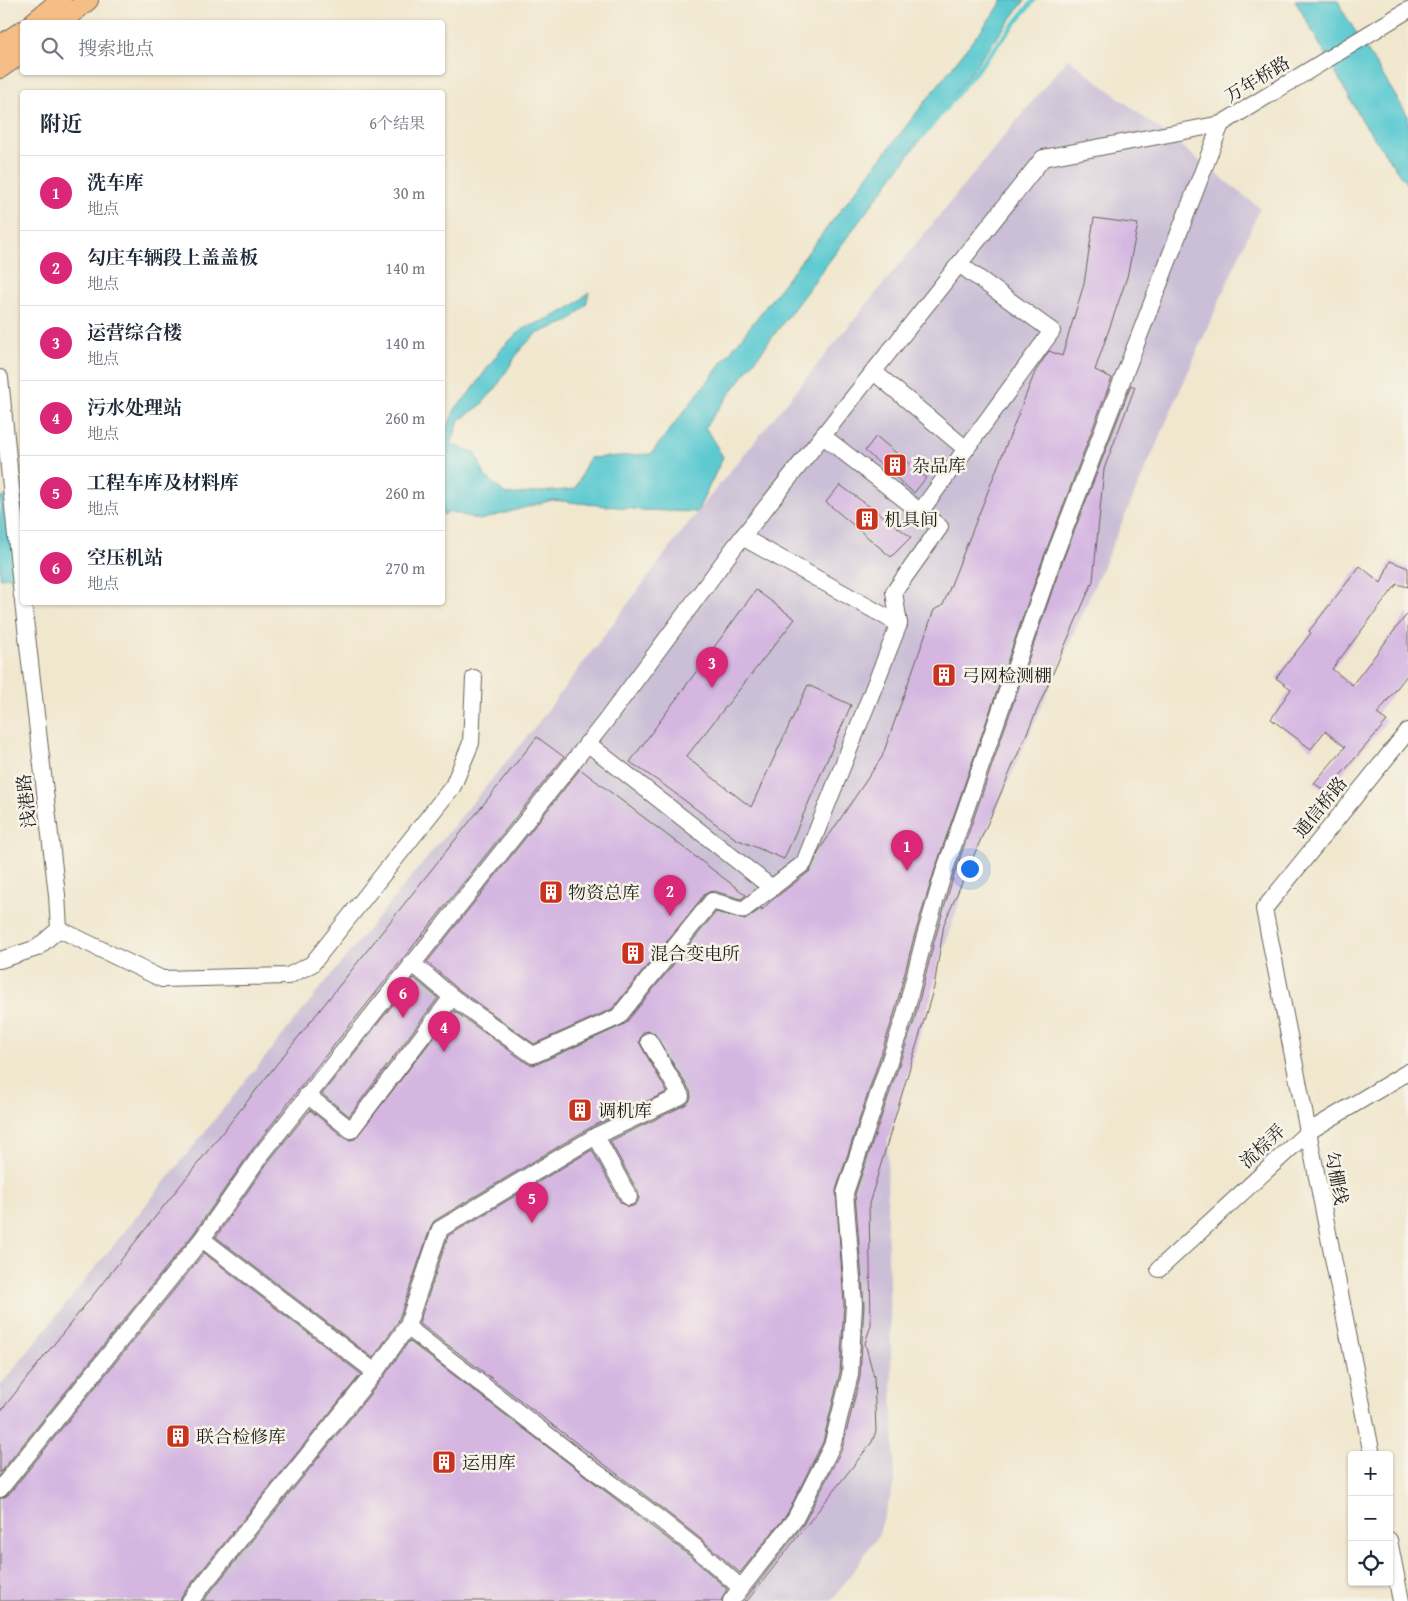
<!DOCTYPE html>
<html lang="zh">
<head>
<meta charset="utf-8">
<style>
  :root { --surface:#fff; --page:#f6f6f7; --text:#1f2937; --muted:#747a83; --line:#e0e1e3; --accent:#db2777 }
  body { margin:0; font-family:"Gentium Book Plus","Noto Serif SC",serif; background:var(--page); color:var(--text) }
  .controls { position:absolute; right:15px; bottom:15px; display:grid; overflow:hidden; border-radius:5px; box-shadow:0 1px 4px #0004 }
  .controls button { width:45px; height:45px; display:grid; place-items:center; padding:0; border:0; border-bottom:1px solid var(--line); background:var(--surface); color:var(--text); font:25px sans-serif }
  .you { position:absolute; left:969px; top:868px; width:18px; height:18px; margin:-12px; border:4px solid #fff; border-radius:50%; background:#1a73e8; box-shadow:0 0 0 8px #1a73e833 }
  .badge { display:grid; place-items:center; width:32px; height:32px; border-radius:50%; background:var(--accent); color:#fff; font-size:16px; font-weight:700 }
  .pin { position:absolute; translate:-50% -41px; filter:drop-shadow(0 1px 2px #0008) }
  .pin::after { content:''; position:absolute; top:26px; width:18px; height:15px; background:inherit; clip-path:polygon(0 0,100% 0,50% 100%) }
  .list { margin:0; padding:0; list-style:none }
  h2 { display:flex; justify-content:space-between; align-items:center; height:65px; margin:0; padding:0 20px; font-size:21px }
  h2 small { font-size:16px; font-weight:400; color:var(--muted) }
  .list li { display:grid; grid-template-columns:32px 1fr auto; gap:15px; align-items:center; box-sizing:border-box; height:75px; padding:0 20px; border-top:1px solid var(--line) }
  .list b { display:block; font-size:19px; white-space:nowrap }
  .list p { margin:0; font-size:16px; white-space:nowrap; color:var(--muted) }
  .list em { font-size:16px; font-style:normal; color:var(--muted) }
  .icon { flex:none; width:28px; height:28px; fill:none; stroke:currentColor; stroke-width:2; stroke-linecap:round; stroke-linejoin:round }
  .map { position:relative; flex:none; width:1408px; height:1601px; overflow:hidden }
  .search { position:absolute; background:var(--surface); box-shadow:0 1px 4px #0004; left:20px; top:20px; width:425px; height:55px; display:flex; align-items:center; gap:12px; box-sizing:border-box; padding:0 18px; border-radius:5px; color:var(--muted); font-size:19px }
  .panel { position:absolute; background:var(--surface); box-shadow:0 1px 4px #0004; left:20px; top:90px; width:425px; height:515px; border-radius:5px }
  .map>svg:first-child { display:block }
</style>
</head>
<body>
<div class="map">
<svg width="1408" height="1601" viewBox="0 0 1408 1601">
  <rect width="100%" height="100%" fill="#f7f3e8"/>
  <filter id="ink" filterUnits="userSpaceOnUse"><feTurbulence type="fractalNoise" baseFrequency=".02" numOctaves="2"/><feDisplacementMap in="SourceGraphic" scale="10" xChannelSelector="R" yChannelSelector="G"/><feConvolveMatrix kernelMatrix="1 2 1 2 8 2 1 2 1" color-interpolation-filters="sRGB"/></filter>
  <filter id="wash" filterUnits="userSpaceOnUse"><feTurbulence type="fractalNoise" baseFrequency=".0096" numOctaves="4" result="noise"/><feDisplacementMap in="SourceGraphic" scale="20" xChannelSelector="R" yChannelSelector="G"/><feGaussianBlur stdDeviation="1.12" result="paint"/><feColorMatrix in="noise" values="0 0 0 0 0 0 0 0 0 0 0 0 0 0 0 0 0 1.4 0 .05"/><feComposite in="paint" operator="in"/></filter>
  <g filter="url(#wash)">
    <rect width="100%" height="100%" fill="#f0e7ce"/>
    <polygon fill="#cabfd6" points="1068,58 1260,208 969,872 888,1117 887,1220 895,1482 878,1536 832,1601 0,1601 0,1386 361,938 535,727 697,512"/>
    <g fill="#5dcad1" stroke="#3c7376">
      <polygon points="1002,0 1025,0 705,427 723,457 697,512 643,510 552,500 480,520 452,512 443,515 443,439 455,409 472,390 501,349 521,330 559,314 574,305 589,292 586,305 570,321 536,334 519,351 496,388 480,406 459,420 451,445 475,452 485,476 507,495 575,489 589,458 651,454 998,8"/>
      <polygon points="1295,0 1338,0 1342,10 1408,116 1408,186 1363,122"/>
      <polygon points="0,497 22,499 22,576 0,578"/>
    </g>
    <g fill="none" stroke-linecap="round" stroke-linejoin="round">
      <polyline stroke="#5dcad1" stroke-width="4.5" points="922,137 1034,0"/>
    </g>
    <g id="blocks">
      <g fill="#d4b6e1">
        <polygon points="1094,218 1138,224 1127,277 1095,370 1112,378 1043,559 934,872 914,937 894,1015 836,1190 844,1304 840,1373 823,1442 787,1514 740,1573 701,1539 659,1506 419,1323 448,1236 592,1150 620,1202 628,1207 633,1206 637,1203 639,1198 638,1192 610,1141 685,1105 689,1102 691,1097 690,1091 654,1033 649,1031 644,1032 641,1036 639,1042 667,1092 591,1127 434,1221 431,1226 398,1322 373,1358 216,1237 268,1162 310,1110 345,1138 350,1140 355,1139 454,1011 527,1063 532,1065 537,1064 625,1024 716,912 745,920 762,908 761,911 771,901 810,871 820,849 882,757 934,610 943,605 1035,372 1049,351 1062,356 1084,284"/>
        <polygon points="1131,385 1135,387 1104,469 1093,581 944,924 934,987 869,1204 871,1325 865,1343 874,1377 876,1431 872,1442 747,1601 744,1601 803,1525 842,1449 860,1377 864,1305 855,1194 914,1021 934,942 953,878 1061,565"/>
        <polygon points="876,436 926,478 914,493 865,451"/>
        <polygon points="840,485 911,537 891,557 826,502"/>
        <polygon points="1390,561 1408,568 1408,587 1397,584 1332,669 1352,685 1408,613 1408,674 1377,714 1387,721 1326,792 1314,783 1345,747 1325,731 1311,749 1271,719 1291,689 1276,678 1311,633 1309,631 1360,566 1381,583"/>
        <polygon points="756,590 795,619 686,757 751,807 808,685 851,705 784,859 736,839 664,785 630,762"/>
        <polygon points="537,737 564,757 299,1089 252,1150 194,1233 0,1473 0,1412"/>
        <polygon points="580,769 746,895 741,899 714,891 709,892 705,894 612,1009 534,1044 458,989 427,962"/>
        <polygon points="414,978 438,998 349,1116 322,1094"/>
        <polygon points="204,1253 361,1374 182,1595 180,1601 0,1601 0,1499 8,1495"/>
        <polygon points="409,1341 689,1555 727,1589 721,1601 203,1601 383,1378"/>
      </g>
    </g>
  </g>
  <g filter="url(#ink)">
    <use href="#blocks" fill-opacity="0" stroke="#66635a" stroke-width="1"/>
    <g fill="none" stroke-linecap="round" stroke-linejoin="round">
      <g stroke="#66635a" stroke-width="18">
        <g id="minor">
          <polyline points="874,372 966,449"/>
          <polyline points="0,378 22,596"/>
          <polyline points="823,436 940,527 894,592 899,624"/>
          <polyline points="920,512 1052,331 959,264"/>
          <polyline points="587,743 772,888"/>
          <polyline points="59,929 162,979 288,976 312,964 453,786 471,743 474,678"/>
          <polyline points="0,960 37,948 59,929 57,895 23,602"/>
          <polyline points="412,963 452,997 533,1055 618,1017 712,901 743,910 804,863 899,624 742,537"/>
          <polyline points="307,1095 351,1130 452,997"/>
          <polyline points="629,1197 596,1136 681,1096 649,1041"/>
          <polyline points="202,1239 260,1156 604,723 736,545 1043,158 1221,124 1408,10"/>
          <polyline points="1159,1269 1308,1132 1408,1072"/>
          <polyline points="407,1327 588,1466 653,1514 695,1547 741,1588 731,1601"/>
          <polyline points="1372,1455 1264,909 1408,731"/>
          <polyline points="0,1489 202,1239 375,1372"/>
          <polyline points="1389,1540 1401,1601"/>
          <polyline points="741,1588 795,1519 832,1446 850,1375 854,1304 845,1193 904,1018 924,939 943,875 1052,562 1221,124"/>
          <polyline points="190,1601 375,1372 407,1327 440,1229 596,1136"/>
        </g>
      </g>
      <g stroke="#66635a" stroke-width="22">
        <g id="major">
          <polyline points="34,22 61,0"/>
          <polyline points="61,22 88,0"/>
          <polyline points="0,46 22,31"/>
          <polyline points="0,68 22,53"/>
        </g>
      </g>
      <use href="#minor" stroke="#fff" stroke-width="16"/>
      <use href="#major" stroke="#f5be86" stroke-width="20"/>
    </g>
  </g>
  <defs>
    <g id="building-square" transform="scale(1.25)"><rect x="-9" y="-9" width="18" height="18" rx="4" fill="#c8321e" stroke="#f7f3e8"/><path d="M-4-6H4V6H1V3H-1V6H-4ZM-2.5-4.3h1.7v1.8h-1.7ZM.8-4.3h1.7v1.8H.8ZM-2.5-1h1.7V.8h-1.7ZM.8-1h1.7V.8H.8Z" fill="#fff"/></g>
  </defs>
  <g fill-rule="evenodd">
    <use href="#building-square" x="895" y="465"/>
    <use href="#building-square" x="867" y="519"/>
    <use href="#building-square" x="944" y="675"/>
    <use href="#building-square" x="551" y="892"/>
    <use href="#building-square" x="633" y="953"/>
    <use href="#building-square" x="580" y="1110"/>
    <use href="#building-square" x="178" y="1436"/>
    <use href="#building-square" x="444" y="1462"/>
  </g>
  <g text-anchor="middle" dominant-baseline="central" stroke-width="5" stroke-linejoin="round" paint-order="stroke">
    <g font-size="18" fill="#1c1c1c" stroke="#f7f3e8">
      <text transform="translate(1257 79) rotate(-31)">万年桥路</text>
      <text transform="translate(26 801) rotate(-96)">浅港路</text>
      <text transform="translate(1320 807) rotate(-51)">通信桥路</text>
      <text transform="translate(1262 1146) rotate(-43)">流棕弄</text>
      <text transform="translate(1337 1178) rotate(79)">勾栅线</text>
    </g>
    <g font-size="18" fill="#1c1c1c" stroke="#f7f3e8" text-anchor="start">
      <text x="912" y="465">杂品库</text>
      <text x="884" y="519">机具间</text>
      <text x="962" y="675">弓网检测棚</text>
      <text x="568" y="892">物资总库</text>
      <text x="650" y="953">混合变电所</text>
      <text x="598" y="1110">调机库</text>
      <text x="196" y="1436">联合检修库</text>
      <text x="462" y="1462">运用库</text>
    </g>
  </g>
</svg>
<div class="controls">
<button>+</button>
<button>−</button>
<button><svg class="icon" aria-label="locate" viewBox="0 0 24 24"><circle cx="12" cy="12" r="6"/><path d="M12 2v4M12 18v4M2 12h4M18 12h4"/></svg></button>
</div>
<div class="you"></div>
<div class="pin badge" style="left:907px;top:871px">1</div>
<div class="pin badge" style="left:670px;top:916px">2</div>
<div class="pin badge" style="left:712px;top:688px">3</div>
<div class="pin badge" style="left:444px;top:1052px">4</div>
<div class="pin badge" style="left:532px;top:1223px">5</div>
<div class="pin badge" style="left:403px;top:1018px">6</div>
<div class="search"><svg class="icon" aria-label="search" viewBox="0 0 24 24"><circle cx="10" cy="10" r="6"/><path d="M15 15l6 6"/></svg>搜索地点</div>
<section class="panel">
<h2>附近<small>6个结果</small></h2>
<ul class="list">
<li><span class="badge">1</span><div><b>洗车库</b><p>地点</p></div><em>30 m</em></li>
<li><span class="badge">2</span><div><b>勾庄车辆段上盖盖板</b><p>地点</p></div><em>140 m</em></li>
<li><span class="badge">3</span><div><b>运营综合楼</b><p>地点</p></div><em>140 m</em></li>
<li><span class="badge">4</span><div><b>污水处理站</b><p>地点</p></div><em>260 m</em></li>
<li><span class="badge">5</span><div><b>工程车库及材料库</b><p>地点</p></div><em>260 m</em></li>
<li><span class="badge">6</span><div><b>空压机站</b><p>地点</p></div><em>270 m</em></li>
</ul>
</section>
</div>
</body>
</html>
